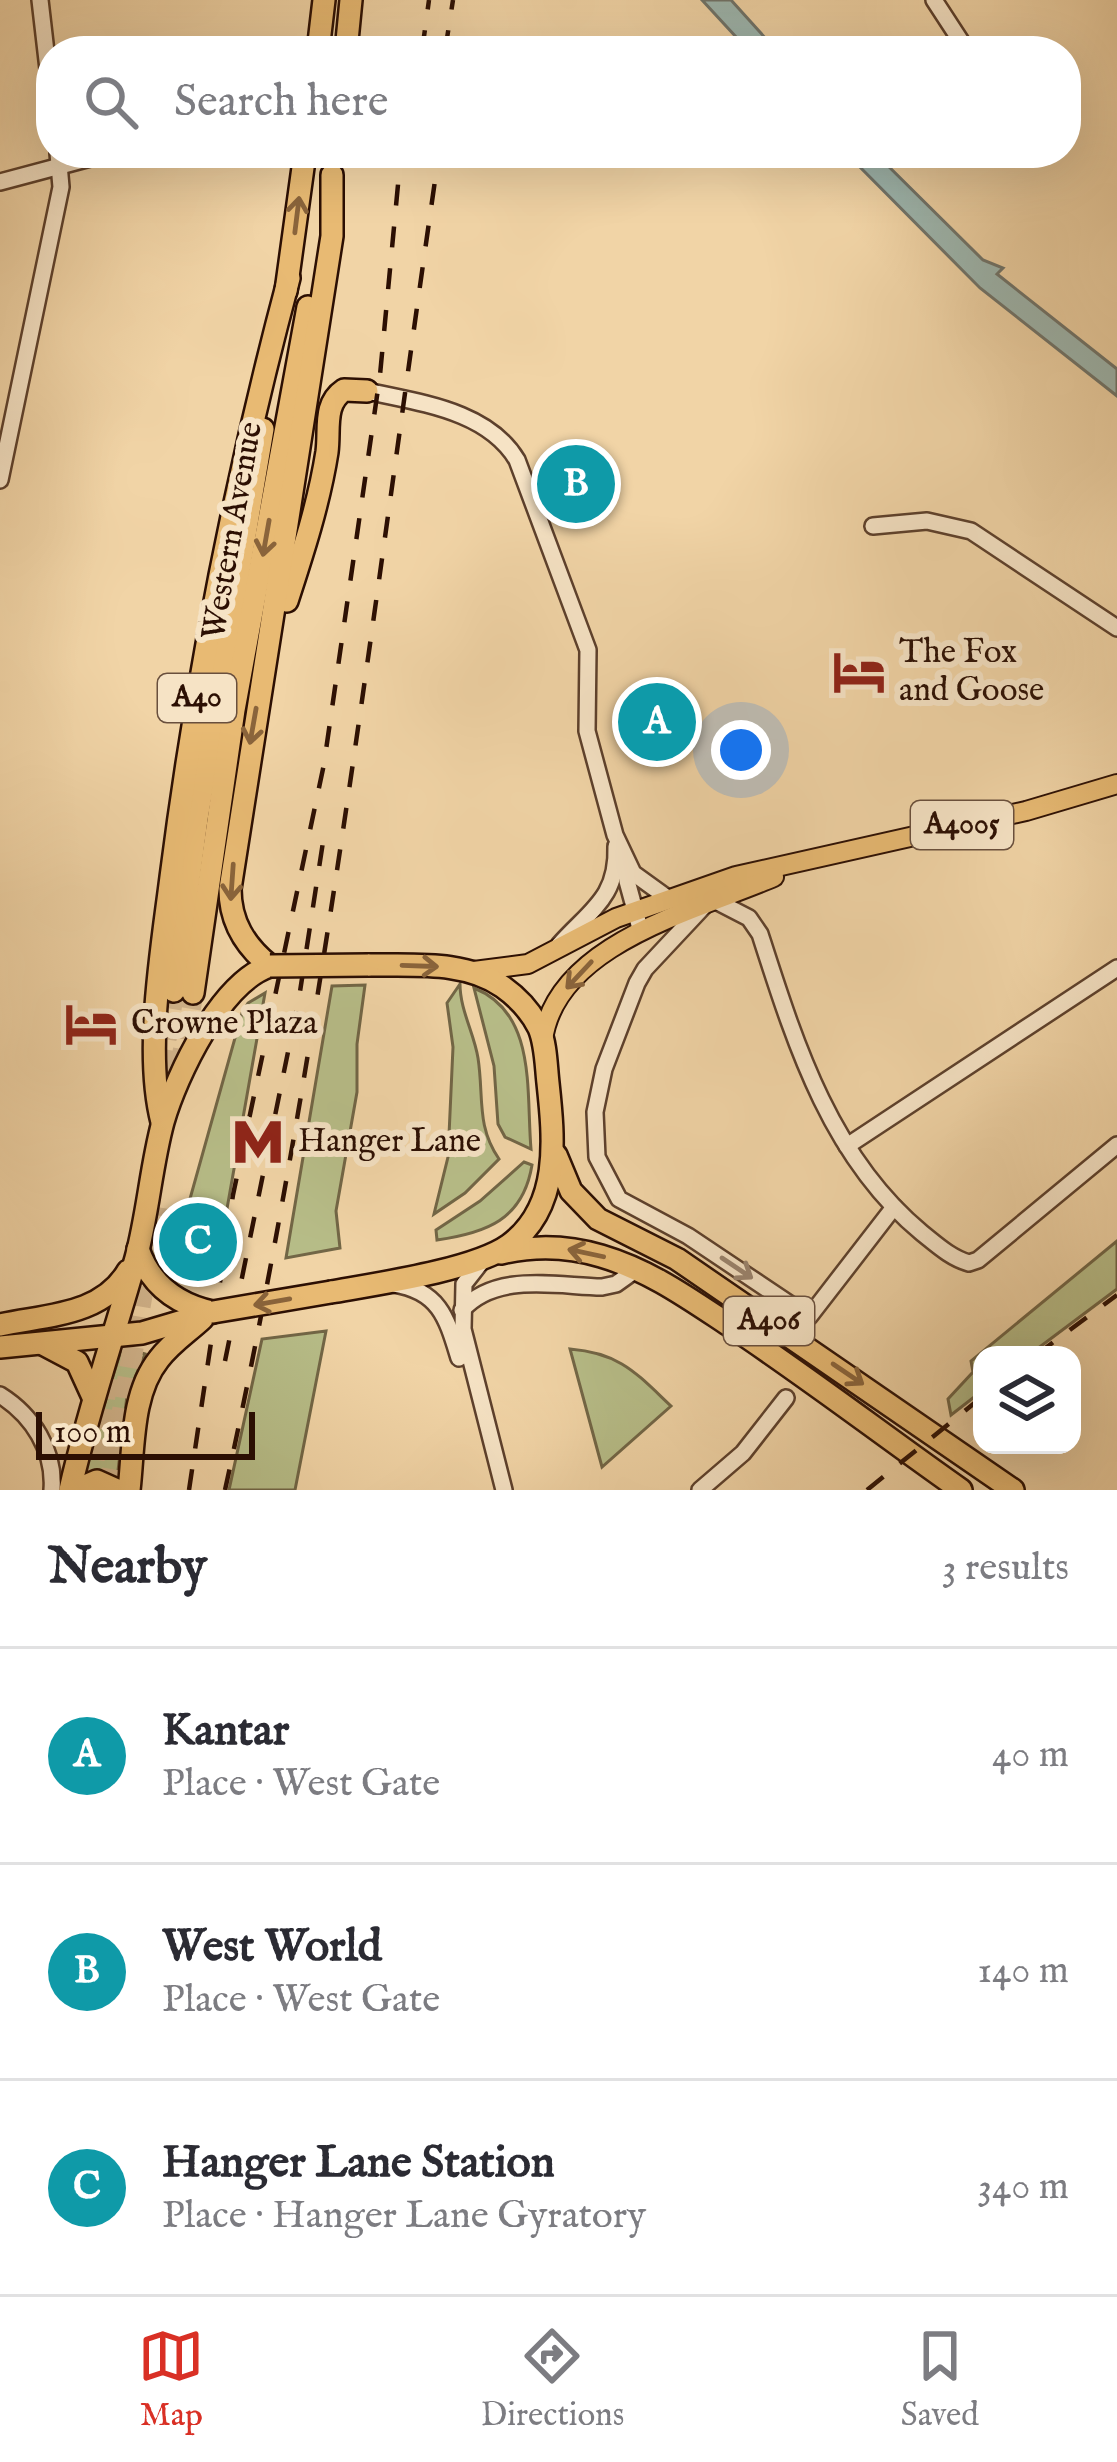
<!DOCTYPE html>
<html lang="en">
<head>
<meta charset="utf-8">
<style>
  :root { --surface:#fff; --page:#f2f2f3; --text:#2b2b33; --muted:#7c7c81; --line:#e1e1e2; --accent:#d93025 }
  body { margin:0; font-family:"IM FELL English",serif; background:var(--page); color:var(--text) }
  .controls { position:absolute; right:36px; bottom:36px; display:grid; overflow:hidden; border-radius:24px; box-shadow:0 12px 48px #0002 }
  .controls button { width:108px; height:108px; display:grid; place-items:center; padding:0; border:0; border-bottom:3px solid var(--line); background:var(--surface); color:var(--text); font:60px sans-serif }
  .scale { position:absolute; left:36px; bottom:30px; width:219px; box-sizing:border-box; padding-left:12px; border:6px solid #2c0f03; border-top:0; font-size:33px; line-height:42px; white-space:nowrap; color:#2c0f03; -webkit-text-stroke:9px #f6e3c5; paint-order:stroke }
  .you { position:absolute; left:741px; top:750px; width:42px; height:42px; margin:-30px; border:9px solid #fff; border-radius:50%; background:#1a73e8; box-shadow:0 0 0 18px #1a73e833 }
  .badge { display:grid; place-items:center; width:78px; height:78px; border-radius:50%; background:var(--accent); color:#fff; font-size:39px; font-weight:700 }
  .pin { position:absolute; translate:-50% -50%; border:6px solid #fff; box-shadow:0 3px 12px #0006 }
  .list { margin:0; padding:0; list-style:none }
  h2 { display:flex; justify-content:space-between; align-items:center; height:156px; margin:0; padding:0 48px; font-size:51px }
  h2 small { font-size:39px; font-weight:400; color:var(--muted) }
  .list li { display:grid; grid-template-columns:78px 1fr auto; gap:36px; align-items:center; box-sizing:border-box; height:216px; padding:0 48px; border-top:3px solid var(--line) }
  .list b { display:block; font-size:45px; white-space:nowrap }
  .list p { margin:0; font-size:39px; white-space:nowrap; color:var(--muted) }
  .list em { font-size:39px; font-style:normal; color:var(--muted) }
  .icon { flex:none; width:66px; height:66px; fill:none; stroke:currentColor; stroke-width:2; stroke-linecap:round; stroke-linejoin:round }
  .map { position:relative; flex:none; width:1117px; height:1490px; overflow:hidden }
  .search { position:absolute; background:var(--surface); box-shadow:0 12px 48px #0002; left:36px; right:36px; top:36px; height:132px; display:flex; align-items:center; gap:30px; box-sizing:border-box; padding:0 42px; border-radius:48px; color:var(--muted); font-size:45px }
  .sheet { height:804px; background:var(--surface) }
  nav { display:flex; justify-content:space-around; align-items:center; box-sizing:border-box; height:168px; border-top:3px solid var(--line); background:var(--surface); font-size:33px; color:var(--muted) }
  nav a { display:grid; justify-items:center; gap:6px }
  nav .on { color:var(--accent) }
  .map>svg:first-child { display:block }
</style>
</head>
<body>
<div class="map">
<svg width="1117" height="1490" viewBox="0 0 1117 1490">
  <rect width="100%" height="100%" fill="#f1d4a6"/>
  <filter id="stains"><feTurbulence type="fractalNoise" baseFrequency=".00167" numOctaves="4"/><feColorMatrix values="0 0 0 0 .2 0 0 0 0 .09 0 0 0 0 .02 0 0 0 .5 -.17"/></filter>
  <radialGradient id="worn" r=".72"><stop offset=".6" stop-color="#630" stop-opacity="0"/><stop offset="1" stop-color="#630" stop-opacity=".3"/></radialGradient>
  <g fill="#b7bd88" stroke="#726646" stroke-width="3">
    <path d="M460,984C460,1010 474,1033 478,1058C484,1096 476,1126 499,1159L465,1193L434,1214L448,1157L453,1047L447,1003Z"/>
    <polygon points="365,985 357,1044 357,1092 336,1211 340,1248 286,1258 332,986"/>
    <path d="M474,988C537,1013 526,1091 531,1149L505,1137L498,1124L494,1066Z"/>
    <polygon points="265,993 225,1220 186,1213 242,1013 248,1003"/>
    <path d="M524,1162L532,1165C523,1220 486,1233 437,1240L436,1230L480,1201Z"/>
    <polygon points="1117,1241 1117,1289 1029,1355 982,1355 982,1391 951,1415 948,1399 973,1372 971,1361"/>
    <polygon points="326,1331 295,1490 229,1490 262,1339"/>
    <polygon points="122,1347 145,1354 127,1396 117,1479 97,1471 83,1473"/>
    <path d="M570,1349C620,1353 636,1373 671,1406L602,1467Z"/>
  </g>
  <g fill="#9db7b0" stroke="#70746b" stroke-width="3">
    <polygon points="702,0 731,0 777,51 749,51"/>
    <polygon points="846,153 875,153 983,260 1003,268 997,274 1117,369 1117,396 980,288"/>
  </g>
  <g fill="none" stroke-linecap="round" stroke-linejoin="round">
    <g stroke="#d3b68e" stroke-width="21" stroke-dasharray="21 10" stroke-linecap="butt">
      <polyline points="161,1070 174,991"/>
      <polyline points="180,1070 193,993"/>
      <polyline points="89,1490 108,1378"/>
      <polyline points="109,1490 157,1207"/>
    </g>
    <g stroke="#5d402c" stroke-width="20">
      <g id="minor">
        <polyline points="40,0 51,95"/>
        <polyline points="934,0 964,46"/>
        <polyline points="0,182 109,153"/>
        <path d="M367,391C419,403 487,410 517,460L588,650L587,731L615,835L633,873L669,899"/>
        <polyline points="0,480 61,187 58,153"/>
        <polyline points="873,526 927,521 971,531 1117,628"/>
        <polyline points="628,868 627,881 641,932"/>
        <path d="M718,902L749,918L760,934C795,1043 830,1157 922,1233C937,1245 951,1258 969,1263L978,1260L1117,1145"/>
        <polyline points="704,906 645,969 637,983 604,1069 595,1112 597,1157 619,1199 688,1236 809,1317 894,1207"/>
        <path d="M559,945C590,910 618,898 616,846"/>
        <polyline points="847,1146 1117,968"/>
        <polyline points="482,1261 464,1284 463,1329 504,1490"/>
        <path d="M394,1284C440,1291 447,1319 459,1358"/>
        <path d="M462,1310C496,1272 555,1286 602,1287L616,1284L637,1269"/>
        <path d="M0,1395C32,1415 55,1450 52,1490"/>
        <polyline points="700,1490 743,1453 786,1398"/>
      </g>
    </g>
    <g stroke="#2c0f03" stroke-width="22">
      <g id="major">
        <polyline points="474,971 528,964 616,918 736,876 1026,811 1117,784"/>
        <path d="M543,1040C556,943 698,910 774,877"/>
      </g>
    </g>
    <g stroke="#2c0f03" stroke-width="26">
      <g id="highway">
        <polyline points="318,51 324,0"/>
        <polyline points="346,51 351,0"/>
        <polyline points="286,291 305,153"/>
        <path d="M287,601C303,552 319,503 327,452C330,429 323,404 344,390L367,391"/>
        <polyline points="174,991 197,819 263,429"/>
        <polyline points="193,993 234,710 308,307"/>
        <path d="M162,1122C144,1052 162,949 171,877C197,674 236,476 289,278"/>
        <polyline points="556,1155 571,1191 598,1219 677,1259 1013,1490"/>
        <path d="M138,1249C150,1284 176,1304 212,1312"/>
        <path d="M501,1253C535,1245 568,1246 601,1256C649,1270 688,1298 729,1325C809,1378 884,1436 961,1490"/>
        <path d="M331,1292C376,1284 474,1270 509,1245C561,1207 554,1139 548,1083C546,1065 546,1044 539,1028C531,1012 517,997 503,987C465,960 413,966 368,965"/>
        <path d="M0,1325C45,1315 102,1316 128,1271"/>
        <polyline points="43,1344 77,1362 93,1397"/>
        <polyline points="0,1347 142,1333 213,1312"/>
        <path d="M70,1490C88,1411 114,1336 136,1258C148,1214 151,1166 163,1122C177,1074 221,982 270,966C245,946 230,922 230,889L332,236V175"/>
        <polyline points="76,1490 97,1481 117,1490"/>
        <path d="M129,1490C134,1447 131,1394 159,1359C171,1343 188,1332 202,1319"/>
      </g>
    </g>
    <use href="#minor" stroke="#f6e3c5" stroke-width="15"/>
    <use href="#major" stroke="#e8ba73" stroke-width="18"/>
    <use href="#highway" stroke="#e8ba73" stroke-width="21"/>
    <g stroke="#2c0f03" stroke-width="4.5" stroke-dasharray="21 21" stroke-linecap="butt">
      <polyline points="422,51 429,0"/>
      <polyline points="445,51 453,0"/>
      <polyline points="1036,1355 1117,1295"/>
      <polyline points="225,1361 299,998 323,842"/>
      <polyline points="189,1490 233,1195 324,764 380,375 401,153"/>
      <path d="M225,1490C322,1049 374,600 439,153"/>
      <polyline points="867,1490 982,1397"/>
    </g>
    <g stroke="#2c0f03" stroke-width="26" stroke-linecap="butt">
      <g id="highway-bridge">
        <polyline points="270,966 368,965"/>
        <polyline points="213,1312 331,1292"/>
      </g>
    </g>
    <use href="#highway-bridge" stroke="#e8ba73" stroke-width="21"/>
  </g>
  <defs><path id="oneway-shaft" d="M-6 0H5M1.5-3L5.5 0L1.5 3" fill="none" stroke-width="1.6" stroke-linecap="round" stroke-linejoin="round" transform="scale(3)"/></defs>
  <g stroke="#8a643b">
    <use href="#oneway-shaft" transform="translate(297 215) rotate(-83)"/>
    <use href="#oneway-shaft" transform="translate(266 538) rotate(100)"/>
    <use href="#oneway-shaft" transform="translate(253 726) rotate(100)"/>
    <use href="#oneway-shaft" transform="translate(232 882) rotate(94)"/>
    <use href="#oneway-shaft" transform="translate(420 966) rotate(2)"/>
    <use href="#oneway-shaft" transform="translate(579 975) rotate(133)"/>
    <use href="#oneway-shaft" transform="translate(586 1253) rotate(-168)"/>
    <use href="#oneway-shaft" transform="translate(272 1302) rotate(170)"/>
    <use href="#oneway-shaft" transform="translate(848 1374) rotate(34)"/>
  </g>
  <use stroke="#9b846e" href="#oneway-shaft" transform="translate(737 1268) rotate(34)"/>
  <defs>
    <g id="hotel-bare" transform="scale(4.14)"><path d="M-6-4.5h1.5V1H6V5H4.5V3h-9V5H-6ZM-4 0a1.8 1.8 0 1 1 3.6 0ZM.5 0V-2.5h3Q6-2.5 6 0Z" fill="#8f2418" stroke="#f6e3c5" stroke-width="2.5" paint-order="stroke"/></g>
    <g id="metro-bare" transform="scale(4.14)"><path d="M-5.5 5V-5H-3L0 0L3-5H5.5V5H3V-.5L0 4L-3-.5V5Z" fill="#8f2418" stroke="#f6e3c5" stroke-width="2.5" paint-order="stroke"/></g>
  </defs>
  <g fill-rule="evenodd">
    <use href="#hotel-bare" x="859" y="672"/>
    <use href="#hotel-bare" x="91" y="1024"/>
    <use href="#metro-bare" x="258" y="1142"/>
  </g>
  <g text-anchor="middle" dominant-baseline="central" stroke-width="12" stroke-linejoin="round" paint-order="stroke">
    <g fill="#f6e3c5" stroke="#694f3d" stroke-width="3">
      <rect x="158" y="674" width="78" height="48" rx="9"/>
      <rect x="911" y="801" width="102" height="48" rx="9"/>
      <rect x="724" y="1297" width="90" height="48" rx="9"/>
    </g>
    <g font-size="30" font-weight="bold" fill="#2c0f03">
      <text x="197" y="698">A40</text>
      <text x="962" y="825">A4005</text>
      <text x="769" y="1321">A406</text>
    </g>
    <g font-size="33" fill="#2c0f03" stroke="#f6e3c5">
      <text transform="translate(233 531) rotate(-80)">Western Avenue</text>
    </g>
    <g font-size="33" fill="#2c0f03" stroke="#f6e3c5" text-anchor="start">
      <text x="899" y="653">The Fox<tspan x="899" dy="38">and Goose</tspan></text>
      <text x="131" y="1024">Crowne Plaza</text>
      <text x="298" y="1142">Hanger Lane</text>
    </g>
  </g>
  <rect width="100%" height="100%" filter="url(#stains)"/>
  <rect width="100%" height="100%" fill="url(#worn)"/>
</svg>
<div class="controls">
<button><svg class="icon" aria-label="layers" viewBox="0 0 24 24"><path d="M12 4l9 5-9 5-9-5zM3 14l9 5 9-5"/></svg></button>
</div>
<div class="scale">100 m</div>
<div class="you"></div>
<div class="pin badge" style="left:657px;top:722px;background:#0f9aa8">A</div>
<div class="pin badge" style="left:576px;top:484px;background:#0f9aa8">B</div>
<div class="pin badge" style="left:198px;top:1242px;background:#0f9aa8">C</div>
<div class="search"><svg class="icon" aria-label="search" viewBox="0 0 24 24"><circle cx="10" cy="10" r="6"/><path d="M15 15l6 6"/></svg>Search here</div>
</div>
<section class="sheet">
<h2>Nearby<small>3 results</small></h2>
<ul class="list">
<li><span class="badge" style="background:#0f9aa8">A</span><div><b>Kantar</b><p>Place · West Gate</p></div><em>40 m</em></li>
<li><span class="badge" style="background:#0f9aa8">B</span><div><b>West World</b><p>Place · West Gate</p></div><em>140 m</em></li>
<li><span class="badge" style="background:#0f9aa8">C</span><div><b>Hanger Lane Station</b><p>Place · Hanger Lane Gyratory</p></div><em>340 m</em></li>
</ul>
</section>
<nav>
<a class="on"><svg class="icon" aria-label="map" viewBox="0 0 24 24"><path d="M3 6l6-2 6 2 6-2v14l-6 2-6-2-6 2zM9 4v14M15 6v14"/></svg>Map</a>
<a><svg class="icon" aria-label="directions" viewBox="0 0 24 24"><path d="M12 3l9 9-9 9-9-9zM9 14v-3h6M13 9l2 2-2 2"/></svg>Directions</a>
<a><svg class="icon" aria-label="saved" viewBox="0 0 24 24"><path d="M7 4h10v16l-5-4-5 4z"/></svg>Saved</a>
</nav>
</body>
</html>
